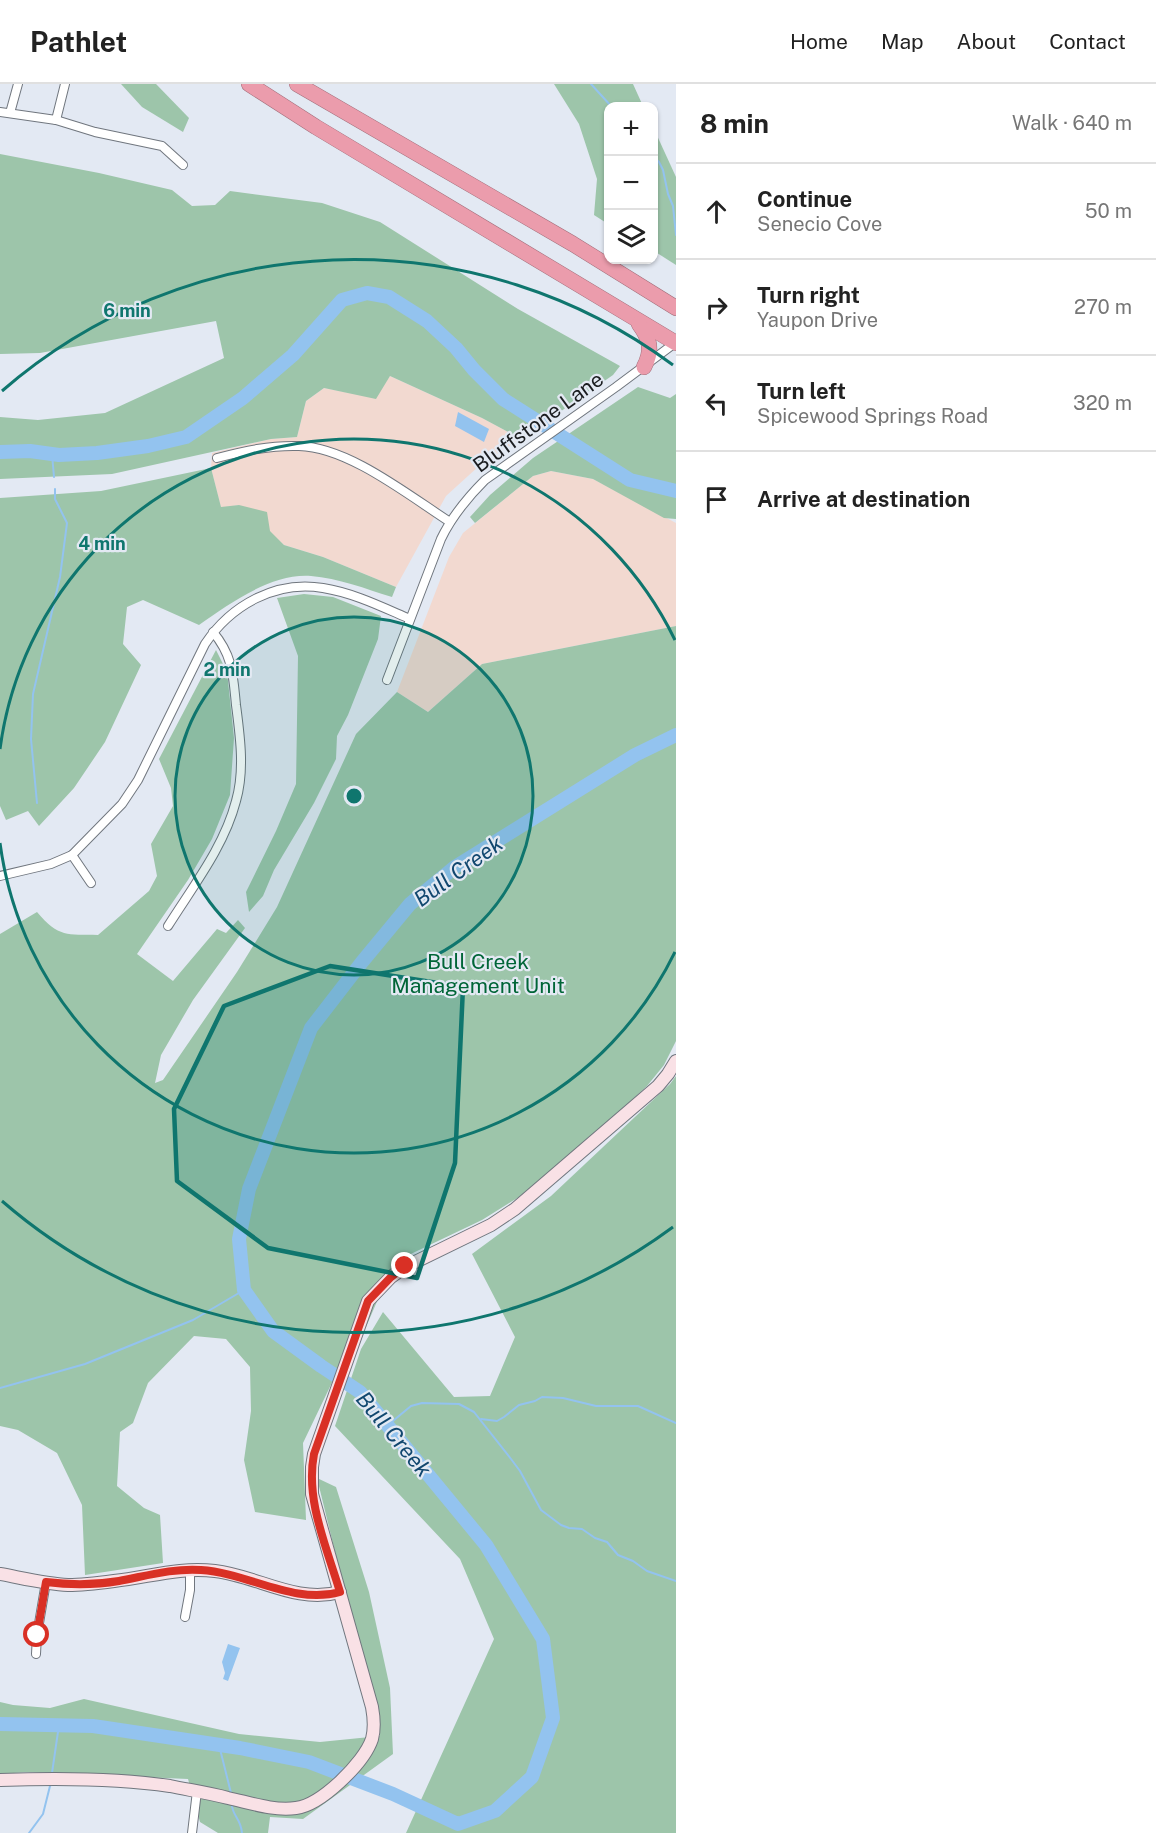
<!DOCTYPE html>
<html lang="en">
<head>
<meta charset="utf-8">
<style>
  :root { --surface:#fff; --page:#f6f6f6; --text:#222; --muted:#767676; --line:#e0e0e0 }
  body { margin:0; font-family:"Public Sans",sans-serif; background:var(--page); color:var(--text) }
  .controls { position:absolute; right:18px; top:18px; display:grid; overflow:hidden; border-radius:12px; box-shadow:0 2px 4px #0004 }
  .controls button { width:54px; height:54px; display:grid; place-items:center; padding:0; border:0; border-bottom:2px solid var(--line); background:var(--surface); color:var(--text); font:30px sans-serif }
  .stop { position:absolute; width:18px; height:18px; margin:-14px; border:4px solid #d93025; border-radius:50%; background:#fff }
  .stop.end { background:#d93025; border-color:#fff; box-shadow:0 2px 6px #0008 }
  .list { margin:0; padding:0; list-style:none }
  h2 { display:flex; justify-content:space-between; align-items:center; height:78px; margin:0; padding:0 24px; font-size:26px }
  h2 small { font-size:20px; font-weight:400; color:var(--muted) }
  .list li { display:grid; grid-template-columns:39px 1fr auto; gap:18px; align-items:center; box-sizing:border-box; height:96px; padding:0 24px; border-top:2px solid var(--line) }
  .list b { display:block; font-size:22px; white-space:nowrap }
  .list p { margin:0; font-size:20px; white-space:nowrap; color:var(--muted) }
  .list em { font-size:20px; font-style:normal; color:var(--muted) }
  .icon { flex:none; width:33px; height:33px; fill:none; stroke:currentColor; stroke-width:2; stroke-linecap:round; stroke-linejoin:round }
  .map { position:relative; flex:none; width:676px; height:1749px; overflow:hidden }
  header { display:flex; align-items:center; gap:36px; box-sizing:border-box; height:84px; padding:0 30px; background:var(--surface); border-bottom:2px solid var(--line) }
  header strong { font-size:28px }
  nav { display:flex; gap:33px; margin-inline-start:auto; font-size:21px }
  main { display:flex }
  aside { flex:1; background:var(--surface) }
  .map>svg:first-child { display:block }
</style>
</head>
<body>
<header>
<strong>Pathlet</strong>
<nav><a>Home</a><a>Map</a><a>About</a><a>Contact</a></nav>
</header>
<main>
<div class="map">
<svg width="676" height="1749" viewBox="0 0 676 1749">
  <rect width="100%" height="100%" fill="#e3e9f3"/>
  <g fill="#f2d9d0">
    <polygon points="390,292 482,334 521,355 479,382 446,412 396,503 323,473 284,461 239,421 221,424 211,384 212,369 271,355 297,353 306,317 324,304 375,314"/>
    <polygon points="551,387 593,395 676,439 676,542 482,580 428,628 397,608 449,473 463,449 533,392"/>
  </g>
  <g fill="#9dc5aa">
    <polygon points="121,0 156,0 189,34 183,48 142,23"/>
    <polygon points="554,0 633,0 643,22 608,22 608,140 594,131 597,95 579,40"/>
    <polygon points="654,45 676,93 676,181 654,167"/>
    <polygon points="0,70 99,89 172,106 192,122 215,121 230,107 322,119 380,138 518,225 620,282 613,291 521,355 482,334 390,292 376,315 324,304 306,317 297,353 271,355 112,390 0,395 0,333 38,336 105,329 224,274 216,237 40,269 0,270"/>
    <polygon points="638,303 670,314 676,310 676,435 664,434 593,395 551,387 533,392 475,439 470,433 490,411 533,374"/>
    <path d="M211,384L221,423L239,421L267,428L270,447L284,461L323,473L396,503L392,513C366,505 338,494 311,492C272,489 230,519 199,541L143,516L127,523L123,560L141,581L105,658L74,704L39,742L28,727L6,736L0,722V414L101,407Z"/>
    <polygon points="304,510 333,513 381,532 378,555 348,631 337,652 336,675 314,719 274,786 263,812 249,828 246,808 276,747 296,700 298,572 277,514"/>
    <path d="M676,542V957L664,981L647,1002L592,1053L519,1113L482,1136L394,1178L366,1243L356,1233L338,1286L303,1359L306,1436L255,1428L244,1376L251,1327L250,1283L226,1255L194,1252L148,1299L133,1339L120,1348L117,1402L144,1424L160,1431L163,1479L85,1491L82,1421L57,1369L18,1346L0,1342V850L37,828C59,854 67,850 98,851L149,807L157,792L151,760L173,722L171,704L159,675L216,566L227,588L234,654L230,711L212,755L188,796L137,870L173,897L217,845L226,849L238,836L245,844L193,916L161,971L155,999L163,996L237,888L277,823L356,650L397,608L428,628L482,580Z"/>
    <polygon points="676,992 676,1749 406,1749 494,1555 460,1475 335,1342 361,1265 383,1228 454,1313 490,1312 515,1253 472,1170 551,1112 670,1000"/>
    <polygon points="317,1394 336,1403 369,1508 390,1604 393,1670 303,1735 270,1733 268,1749 218,1749 200,1738 188,1695 28,1688 0,1690 0,1618 13,1621 50,1624 84,1615 239,1650 320,1658 380,1652"/>
  </g>
  <g fill="#93c3ef">
    <polygon points="458,328 489,345 484,358 455,342"/>
    <polygon points="228,1560 240,1564 228,1597 223,1595 225,1589 222,1578"/>
  </g>
  <g fill="none" stroke-linecap="round" stroke-linejoin="round">
    <g stroke="#93c3ef" stroke-width="2">
      <polyline points="591,0 611,22"/>
      <polyline points="654,73 659,78 663,86 668,110 673,122 676,151"/>
      <polyline points="52,370 54,393"/>
      <polyline points="37,719 31,655 33,610 60,493 67,439 55,415 55,405"/>
      <polyline points="0,1304 85,1280 193,1236 244,1206"/>
      <polyline points="481,1335 497,1337 504,1333 519,1321 535,1317 542,1313 563,1314 596,1322 638,1322 676,1339"/>
      <polyline points="388,1341 411,1322 422,1319 459,1320 474,1328 511,1375 520,1387 541,1426 561,1441 569,1444 582,1445 595,1454 607,1458 618,1471 633,1477 647,1487 676,1497"/>
      <polyline points="219,1661 231,1709"/>
      <polyline points="52,1689 59,1641"/>
      <path d="M232,1722C233,1732 241,1735 242,1749"/>
      <polyline points="29,1749 43,1730 50,1702"/>
    </g>
    <g stroke="#93c3ef" stroke-width="14">
      <polyline points="0,368 30,367 59,371 97,369 148,362 186,353 243,314 293,271 342,216 367,209 389,213 427,237 456,264 474,286 503,315 630,396 676,407"/>
      <polyline points="0,1640 93,1642 240,1664 309,1678 393,1710 458,1740 495,1727 532,1693 553,1634 543,1555 486,1461 360,1308 321,1282 273,1247 244,1206 239,1155 249,1105 311,944 362,878 410,820 455,783 635,671 676,651"/>
    </g>
    <g stroke="#70767e" stroke-width="10">
      <g id="street">
        <polyline points="0,28 56,36 95,48 162,62 183,81"/>
        <polyline points="10,29 18,0"/>
        <polyline points="56,36 65,0"/>
        <path d="M217,374C244,367 270,361 299,362C348,363 408,411 450,438"/>
        <path d="M387,596L441,455C452,432 467,414 485,396L616,303L675,259"/>
        <polyline points="72,771 91,799"/>
        <path d="M0,792L51,780L72,771L122,720L138,696L205,560C231,521 276,496 323,504C354,509 382,523 410,535"/>
        <path d="M168,842C193,802 224,763 236,717C245,686 240,652 236,621C233,591 233,572 213,548"/>
        <polyline points="185,1533 190,1506 190,1485"/>
        <polyline points="36,1570 37,1551 46,1498"/>
        <polyline points="192,1749 197,1707"/>
      </g>
    </g>
    <g stroke="#70767e" stroke-width="14">
      <g id="secondary">
        <path d="M0,1490C22,1494 46,1500 68,1501C84,1501 99,1499 114,1497C150,1493 178,1483 215,1487C258,1492 296,1520 340,1508"/>
        <path d="M0,1696C55,1694 116,1694 170,1702C189,1706 209,1709 228,1714C251,1719 273,1727 296,1724C321,1721 364,1679 372,1655C375,1644 374,1634 372,1623L312,1410V1383L314,1370L368,1217L391,1193L405,1183L491,1141L515,1125L658,1002L668,990L676,977"/>
      </g>
    </g>
    <g stroke="#a26f7b" stroke-width="16">
      <g id="highway">
        <polyline points="249,0 316,43 676,259"/>
        <polyline points="297,0 573,160 676,224"/>
        <path d="M639,240C650,255 653,266 644,283"/>
      </g>
    </g>
    <use href="#street" stroke="#fff" stroke-width="8"/>
    <use href="#secondary" stroke="#f9e1e6" stroke-width="12"/>
    <use href="#highway" stroke="#eb9cac" stroke-width="15"/>
  </g>
  <g fill="none" stroke-linecap="round" stroke-linejoin="round">
    <path stroke="#d93025" stroke-width="8" d="M37,1551L46,1498C70,1501 95,1501 119,1497C146,1492 173,1484 201,1486C248,1489 294,1521 340,1508C327,1464 305,1416 314,1370L368,1217L391,1193L405,1182"/>
  </g>
  <path fill="#0f766e" fill-opacity="0.2" stroke="#0f766e" stroke-width="4.5" stroke-linejoin="round" d="M330,882L463,903L455,1079L417,1194L268,1164L177,1097L174,1025L224,922Z"/>
  <circle cx="354" cy="712" r="179" fill="#0f766e" fill-opacity=".12"/>
  <g fill="none" stroke="#0f766e" stroke-width="3">
    <circle cx="354" cy="712" r="179"/>
    <path d="M675 868A357 357 0 0 1 0 759M0 665A357 357 0 0 1 675 556"/>
    <path d="M673 1143A536 536 0 0 1 2 1117M2 307A536 536 0 0 1 673 281"/>
  </g>
  <g text-anchor="middle" dominant-baseline="central" stroke-width="4.5" stroke-linejoin="round" paint-order="stroke">
    <g font-size="21" fill="#1a1c1f" stroke="#e3e9f3">
      <text transform="translate(538 338) rotate(-36)">Bluffstone Lane</text>
    </g>
    <g font-size="21" fill="#006537" stroke="#e3e9f3">
      <text x="478" y="877">Bull Creek<tspan x="478" dy="24">Management Unit</tspan></text>
    </g>
    <g font-size="22" font-style="italic" fill="#11476f" stroke="#e3e9f3">
      <text transform="translate(458 787) rotate(-36)">Bull Creek</text>
      <text transform="translate(394 1350) rotate(50)">Bull Creek</text>
    </g>
  </g>
  <circle cx="354" cy="712" r="9" fill="#0f766e" stroke="#e3e9f3" stroke-width="3"/>
  <g font-size="18" text-anchor="middle" font-weight="bold" fill="#0f766e" stroke="#e3e9f3" stroke-width="4.5" stroke-linejoin="round" paint-order="stroke">
    <text x="127" y="233">6 min</text>
    <text x="102" y="466">4 min</text>
    <text x="227" y="592">2 min</text>
  </g>
</svg>
<div class="controls">
<button>+</button>
<button>−</button>
<button><svg class="icon" aria-label="layers" viewBox="0 0 24 24"><path d="M12 4l9 5-9 5-9-5zM3 14l9 5 9-5"/></svg></button>
</div>
<div class="stop" style="left:37px;top:1551px"></div>
<div class="stop end" style="left:405px;top:1182px"></div>
</div>
<aside>
<h2>8 min<small>Walk · 640 m</small></h2>
<ul class="list">
<li><svg class="icon" aria-label="ahead" viewBox="0 0 24 24"><path d="M12 20V5M6 11l6-6 6 6"/></svg><div><b>Continue</b><p>Senecio Cove</p></div><em>50 m</em></li>
<li><svg class="icon" aria-label="right" viewBox="0 0 24 24"><path d="M7 20v-9h11M14 6l5 5-5 5"/></svg><div><b>Turn right</b><p>Yaupon Drive</p></div><em>270 m</em></li>
<li><svg class="icon" aria-label="left" viewBox="0 0 24 24"><path d="M17 20v-9H6M10 6l-5 5 5 5"/></svg><div><b>Turn left</b><p>Spicewood Springs Road</p></div><em>320 m</em></li>
<li><svg class="icon" aria-label="arrive" viewBox="0 0 24 24"><path d="M6 21V4h12l-3 4 3 4H6"/></svg><div><b>Arrive at destination</b></div></li>
</ul>
</aside>
</main>
</body>
</html>
